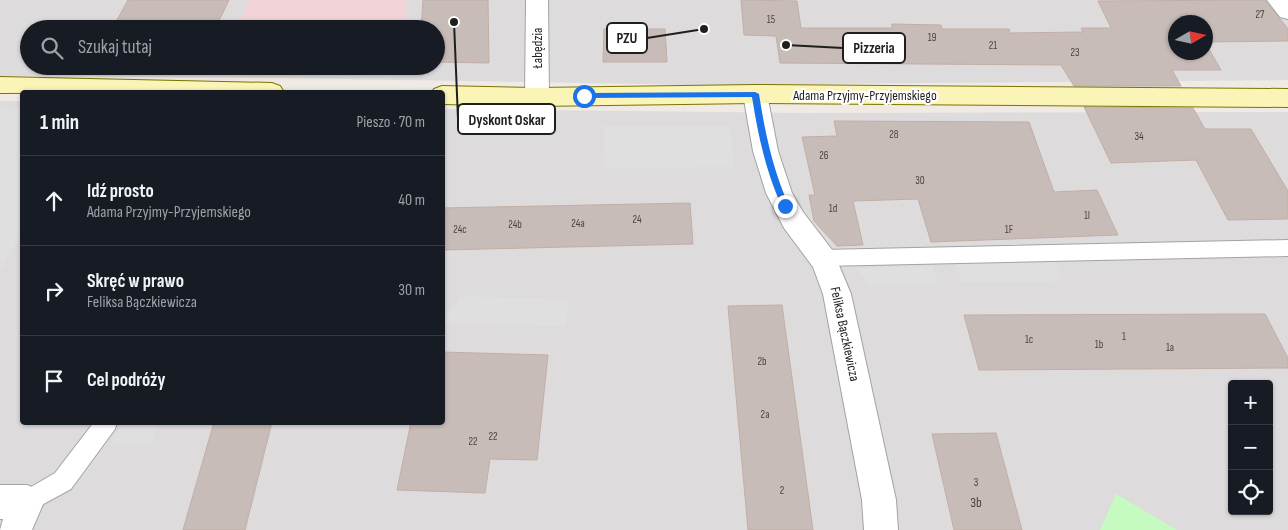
<!DOCTYPE html>
<html lang="pl">
<head>
<meta charset="utf-8">
<style>
  :root { --surface:#171b24; --page:#20242c; --text:#f1f3f6; --muted:#9ea1a6; --line:#363941 }
  body { margin:0; font-family:"Sofia Sans Condensed",sans-serif; background:var(--page); color:var(--text) }
  .controls { position:absolute; right:15px; bottom:15px; display:grid; overflow:hidden; border-radius:5px; box-shadow:0 1px 4px #0004 }
  .controls button { width:45px; height:45px; display:grid; place-items:center; padding:0; border:0; border-bottom:1px solid var(--line); background:var(--surface); color:var(--text); font:25px sans-serif }
  .compass { position:absolute; left:1168px; top:15px; width:45px; height:45px; border-radius:50%; background:var(--surface); box-shadow:0 1px 4px #0004; rotate:81deg }
  .stop { position:absolute; width:15px; height:15px; margin:-11px; border:4px solid #1a73e8; border-radius:50%; background:#fff }
  .stop.end { background:#1a73e8; border-color:#fff; box-shadow:0 1px 5px #0008 }
  .list { margin:0; padding:0; list-style:none }
  h2 { display:flex; justify-content:space-between; align-items:center; height:65px; margin:0; padding:0 20px; font-size:21px }
  h2 small { font-size:16px; font-weight:400; color:var(--muted) }
  .list li { display:grid; grid-template-columns:32px 1fr auto; gap:15px; align-items:center; box-sizing:border-box; height:90px; padding:0 20px; border-top:1px solid var(--line) }
  .list b { display:block; font-size:19px; white-space:nowrap }
  .list p { margin:0; font-size:16px; white-space:nowrap; color:var(--muted) }
  .list em { font-size:16px; font-style:normal; color:var(--muted) }
  .icon { flex:none; width:28px; height:28px; fill:none; stroke:currentColor; stroke-width:2; stroke-linecap:round; stroke-linejoin:round }
  .map { position:relative; flex:none; width:1288px; height:530px; overflow:hidden }
  .search { position:absolute; background:var(--surface); box-shadow:0 1px 4px #0004; left:20px; top:20px; width:425px; height:55px; display:flex; align-items:center; gap:12px; box-sizing:border-box; padding:0 18px; border-radius:28px; color:var(--muted); font-size:19px }
  .panel { position:absolute; background:var(--surface); box-shadow:0 1px 4px #0004; left:20px; top:90px; width:425px; height:335px; border-radius:5px }
  .map>svg:first-child { display:block }
</style>
</head>
<body>
<div class="map">
<svg width="1288" height="530" viewBox="0 0 1288 530">
  <rect width="100%" height="100%" fill="#f0eae4"/>
  <g fill="#dddbdc" fill-rule="evenodd">
    <path d="M0,0H1288V80L700,85L281,78L0,76ZM1176,22H1206V52H1176ZM29,29H436V66H29Z"/>
    <path d="M0,101H22V422H442L443,109L801,113L1288,112V530H0ZM1232,384H1269V511H1232Z"/>
  </g>
  <polygon fill="#f1d3d7" points="250,0 407,0 405,29 235,29"/>
  <polygon fill="#c5fbc0" points="1116,494 1177,530 1100,530"/>
  <g fill="#dfdfdf">
    <polygon points="0,109 22,109 22,232 0,271"/>
    <polygon points="730,125 735,167 603,168 604,126"/>
    <polygon points="1055,262 1062,281 961,282 955,263"/>
    <polygon points="933,266 938,283 869,285 856,268"/>
    <polygon points="460,296 568,300 566,326 443,323"/>
    <polygon points="121,423 121,422 159,423 150,445 112,444"/>
  </g>
  <g fill="#c8bcb8" stroke="#c2aea6">
    <polygon points="128,0 229,0 215,29 112,29"/>
    <polygon points="423,0 488,0 489,63 436,62 436,29 421,29"/>
    <polygon points="741,0 797,1 801,28 892,28 892,24 941,25 942,29 1009,29 1010,33 1083,32 1081,28 1111,28 1098,1 1265,0 1288,29 1288,41 1206,42 1206,22 1176,22 1176,52 1206,52 1206,44 1221,70 1172,70 1181,86 1074,86 1061,65 780,63 776,36 744,35"/>
    <polygon points="604,29 665,29 667,62 603,62"/>
    <polygon points="1084,107 1193,108 1205,129 1251,129 1288,191 1288,219 1228,220 1196,160 1111,163"/>
    <polygon points="834,121 1029,122 1054,192 1097,190 1118,235 931,242 918,199 853,201 863,245 837,246 814,221 809,195 815,195 802,137 837,136"/>
    <polygon points="690,203 693,244 442,250 442,208"/>
    <polygon points="782,305 813,530 748,530 728,306"/>
    <polygon points="1265,314 1288,358 1288,368 979,370 964,315"/>
    <polygon points="442,352 548,355 537,460 490,459 485,493 397,490 411,422 442,422"/>
    <polygon points="214,422 272,422 245,530 183,530"/>
    <polygon points="996,433 1022,530 954,530 932,434"/>
  </g>
  <g fill="none" stroke-linecap="round" stroke-linejoin="round">
    <g stroke="#a3a3a3" stroke-width="2">
      <g id="lane">
        <polygon points="1288,240 1288,256 822,266 815,264 813,258 815,252 822,250"/>
        <polygon points="94,422 117,422 115,429 71,489 27,513 19,510 16,502 19,494 55,473"/>
      </g>
    </g>
    <g stroke="#a3a3a3" stroke-width="2">
      <g id="street">
        <polygon points="526,0 548,0 549,97 545,103 537,106 529,103 525,97"/>
        <polygon points="1267,0 1288,0 1288,19 1280,17"/>
        <polygon points="755,85 763,88 767,94 778,151 792,193 803,212 833,251 851,294 896,500 898,530 864,530 862,500 823,294 813,267 784,228 766,193 753,151 743,94 747,88"/>
        <polygon points="0,485 27,485 39,490 44,502 32,530 0,530 3,519 0,519"/>
      </g>
    </g>
    <g stroke="#797402" stroke-width="2">
      <g id="secondary">
        <polygon points="0,77 272,83 280,86 284,92 0,93"/>
        <polygon points="755,85 1288,89 1288,107 755,103 537,106 442,104 442,92 432,92 434,89 442,86 537,88"/>
      </g>
    </g>
    <use href="#lane" fill="#fff" fill-rule="evenodd"/>
    <use href="#street" fill="#fff" fill-rule="evenodd"/>
    <use href="#secondary" fill="#fbf4b7" fill-rule="evenodd"/>
  </g>
  <path fill="#1a73e8" d="M755,92L759,94C765,133 773,170 789,206L785,210L783,209C766,173 758,135 752,97L584,98L581,96L584,93Z"/>
  <g text-anchor="middle" dominant-baseline="central" stroke-width="4.5" stroke-linejoin="round" paint-order="stroke">
    <g font-size="11" fill="#494645">
      <text x="1260" y="14">27</text>
      <text x="771" y="19">15</text>
      <text x="932" y="37">19</text>
      <text x="993" y="45">21</text>
      <text x="1075" y="52">23</text>
      <text x="894" y="134">28</text>
      <text x="1139" y="136">34</text>
      <text x="824" y="155">26</text>
      <text x="920" y="180">30</text>
      <text x="833" y="208">1d</text>
      <text x="1087" y="215">1I</text>
      <text x="637" y="219">24</text>
      <text x="578" y="223">24a</text>
      <text x="515" y="224">24b</text>
      <text x="460" y="229">24c</text>
      <text x="1009" y="229">1F</text>
      <text x="1124" y="336">1</text>
      <text x="1029" y="339">1c</text>
      <text x="1099" y="344">1b</text>
      <text x="1170" y="347">1a</text>
      <text x="762" y="361">2b</text>
      <text x="765" y="414">2a</text>
      <text x="493" y="436">22</text>
      <text x="473" y="441">22</text>
      <text x="976" y="482">3</text>
      <text x="782" y="490">2</text>
    </g>
    <g font-size="14" fill="#1f1f1f" stroke="#fff">
      <text transform="translate(537 48) rotate(-90)">Łabędzia</text>
      <text x="865" y="95">Adama Przyjmy-Przyjemskiego</text>
      <text transform="translate(845 334) rotate(78)">Feliksa Bączkiewicza</text>
    </g>
    <g font-size="14" fill="#494645">
      <text x="976" y="502">3b</text>
    </g>
  </g>
  <path fill="none" stroke="#1f1f1f" stroke-width="2" d="M704 29L647 38M786 45L843 48M454 22L458 119"/>
  <g fill="#1f1f1f" stroke="#fff" stroke-width="2">
    <circle cx="704" cy="29" r="5"/>
    <circle cx="786" cy="45" r="5"/>
    <circle cx="454" cy="22" r="5"/>
  </g>
  <g fill="#fff" stroke="#1f1f1f" stroke-width="2">
    <rect x="607" y="23" width="40" height="30" rx="5"/>
    <rect x="843" y="33" width="62" height="30" rx="5"/>
    <rect x="458" y="104" width="97" height="30" rx="5"/>
  </g>
  <g font-size="15" text-anchor="middle" font-weight="bold" fill="#1f1f1f">
    <text x="627" y="43">PZU</text>
    <text x="874" y="53">Pizzeria</text>
    <text x="507" y="125">Dyskont Oskar</text>
  </g>
</svg>
<div class="controls">
<button>+</button>
<button>−</button>
<button><svg class="icon" aria-label="locate" viewBox="0 0 24 24"><circle cx="12" cy="12" r="6"/><path d="M12 2v4M12 18v4M2 12h4M18 12h4"/></svg></button>
</div>
<svg class="compass" viewBox="-18 -18 36 36"><path d="M0-13l5 13h-10z" fill="#e53935"/><path d="M0 13l5-13h-10z" fill="#9ea1a6"/></svg>
<div class="stop" style="left:584px;top:96px"></div>
<div class="stop end" style="left:785px;top:206px"></div>
<div class="search"><svg class="icon" aria-label="search" viewBox="0 0 24 24"><circle cx="10" cy="10" r="6"/><path d="M15 15l6 6"/></svg>Szukaj tutaj</div>
<section class="panel">
<h2>1 min<small>Pieszo · 70 m</small></h2>
<ul class="list">
<li><svg class="icon" aria-label="ahead" viewBox="0 0 24 24"><path d="M12 20V5M6 11l6-6 6 6"/></svg><div><b>Idź prosto</b><p>Adama Przyjmy-Przyjemskiego</p></div><em>40 m</em></li>
<li><svg class="icon" aria-label="right" viewBox="0 0 24 24"><path d="M7 20v-9h11M14 6l5 5-5 5"/></svg><div><b>Skręć w prawo</b><p>Feliksa Bączkiewicza</p></div><em>30 m</em></li>
<li><svg class="icon" aria-label="arrive" viewBox="0 0 24 24"><path d="M6 21V4h12l-3 4 3 4H6"/></svg><div><b>Cel podróży</b></div></li>
</ul>
</section>
</div>
</body>
</html>
